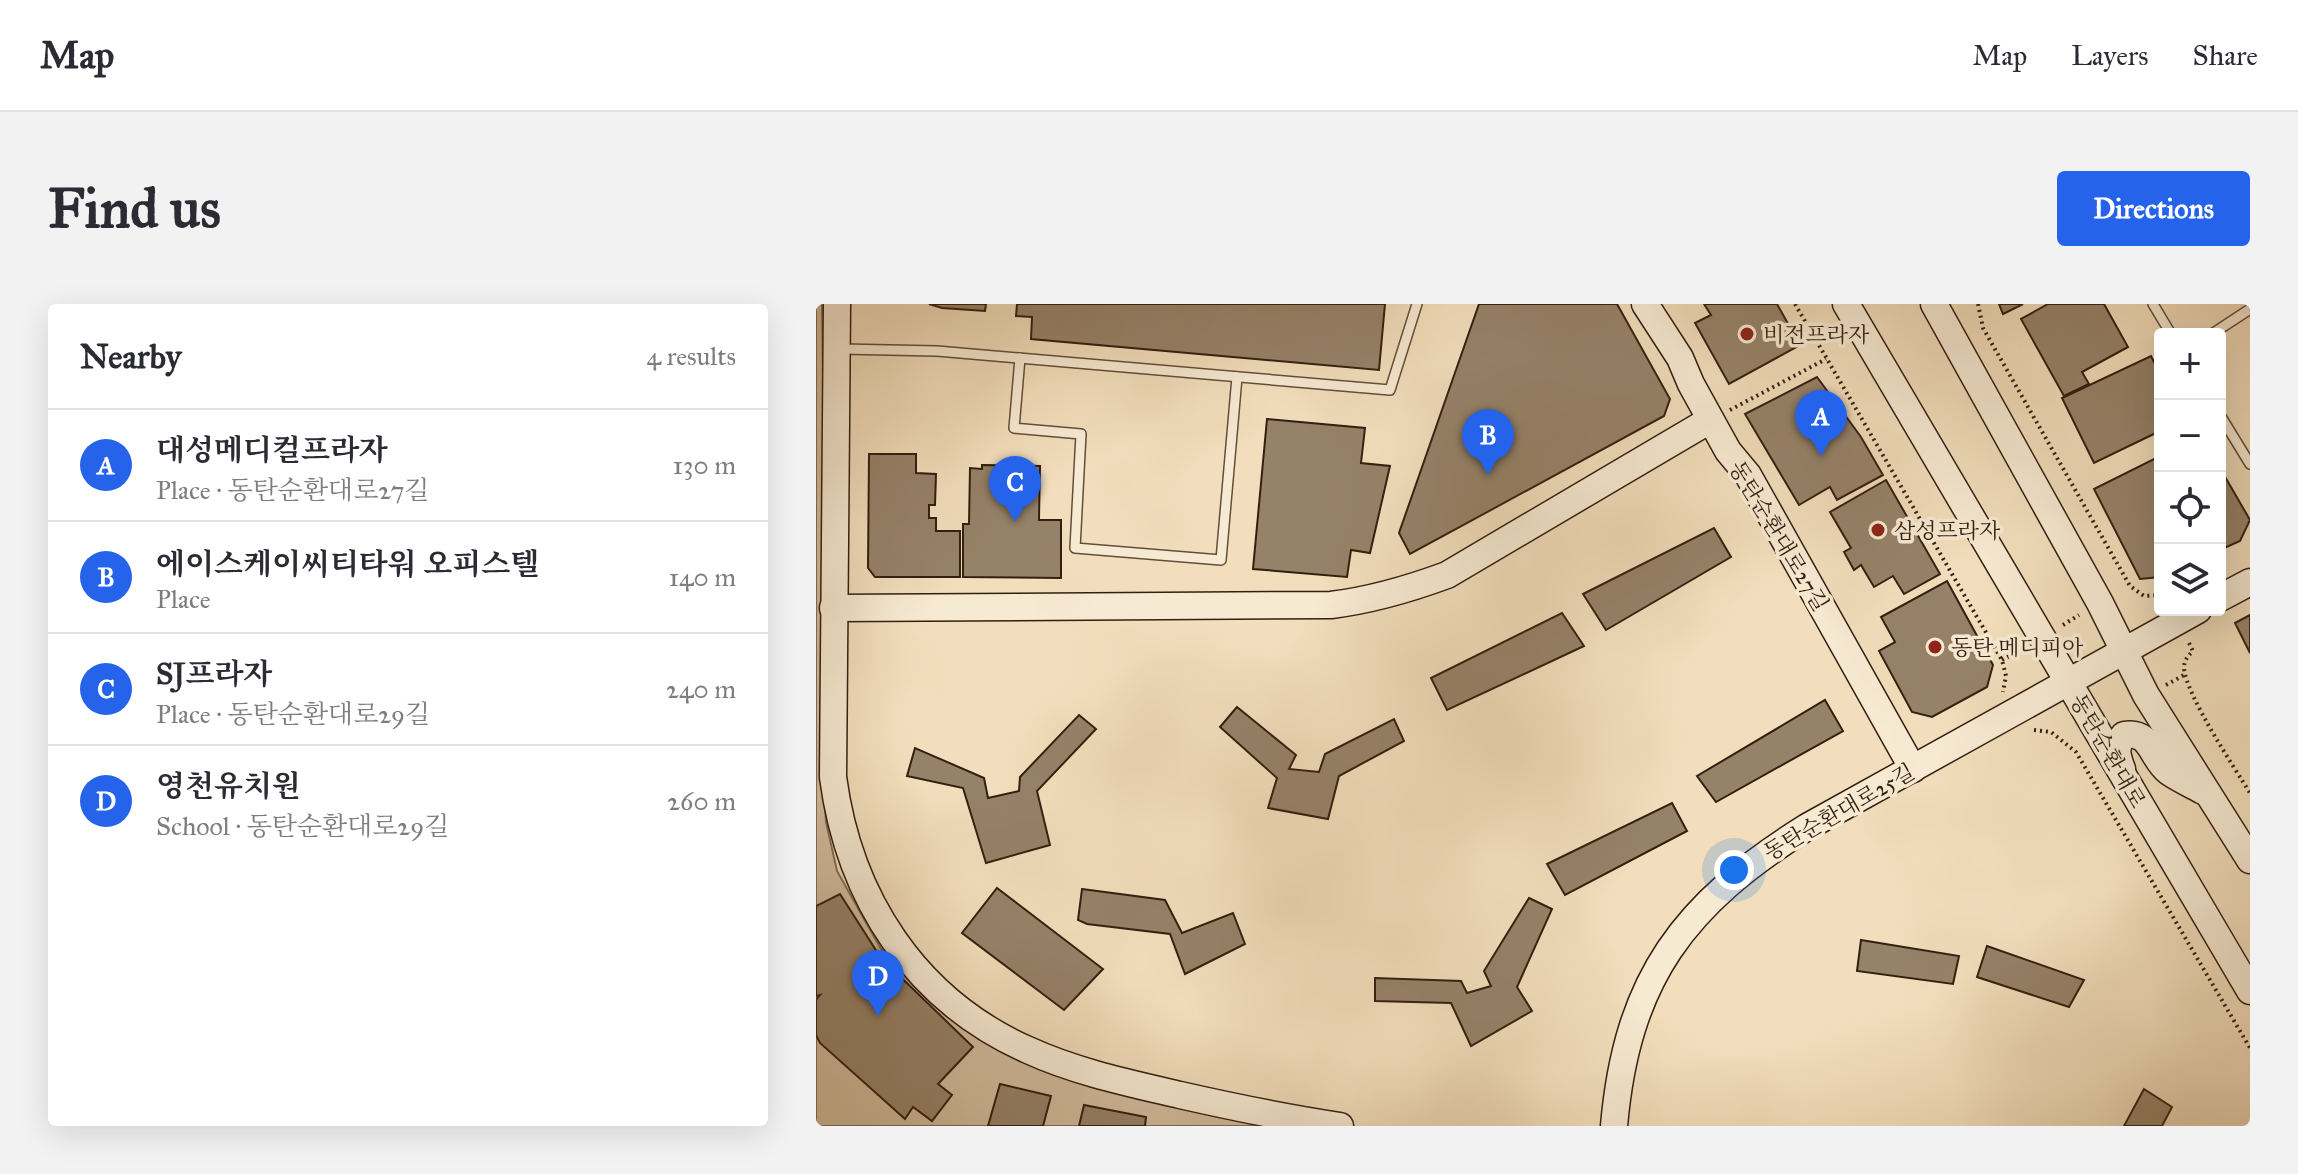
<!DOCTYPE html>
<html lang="en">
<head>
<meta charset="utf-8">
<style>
  :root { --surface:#fff; --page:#f2f2f3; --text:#2b2b33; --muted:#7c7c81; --line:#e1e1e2; --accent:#2563eb }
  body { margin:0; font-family:"IM FELL Great Primer","Noto Serif KR",serif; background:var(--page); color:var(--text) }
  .controls { position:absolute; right:24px; top:24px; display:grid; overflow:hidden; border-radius:8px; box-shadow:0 8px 32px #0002 }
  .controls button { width:72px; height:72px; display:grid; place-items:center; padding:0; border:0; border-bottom:2px solid var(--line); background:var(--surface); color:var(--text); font:40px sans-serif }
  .you { position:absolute; left:918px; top:566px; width:28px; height:28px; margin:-20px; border:6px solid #fff; border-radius:50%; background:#1a73e8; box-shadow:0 0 0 12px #1a73e833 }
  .badge { display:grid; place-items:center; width:52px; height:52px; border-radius:50%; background:var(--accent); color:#fff; font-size:26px; font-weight:700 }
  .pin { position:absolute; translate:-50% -66px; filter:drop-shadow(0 2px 4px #0008) }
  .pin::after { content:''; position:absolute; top:42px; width:28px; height:24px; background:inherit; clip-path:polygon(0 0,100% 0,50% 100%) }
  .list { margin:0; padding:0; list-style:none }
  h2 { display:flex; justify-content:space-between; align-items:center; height:104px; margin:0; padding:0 32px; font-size:34px }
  h2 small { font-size:26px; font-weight:400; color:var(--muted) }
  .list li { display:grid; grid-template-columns:52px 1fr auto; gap:24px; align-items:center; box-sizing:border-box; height:112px; padding:0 32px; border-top:2px solid var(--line) }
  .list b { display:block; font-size:30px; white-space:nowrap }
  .list p { margin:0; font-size:26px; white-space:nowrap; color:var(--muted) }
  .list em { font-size:26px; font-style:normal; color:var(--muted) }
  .icon { flex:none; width:44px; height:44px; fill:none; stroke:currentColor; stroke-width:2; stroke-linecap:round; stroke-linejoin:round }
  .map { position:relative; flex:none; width:1434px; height:822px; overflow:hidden; border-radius:8px }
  header { display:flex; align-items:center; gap:48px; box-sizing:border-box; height:112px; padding:0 40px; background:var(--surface); border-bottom:2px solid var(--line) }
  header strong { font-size:38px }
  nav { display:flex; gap:44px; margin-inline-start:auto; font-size:28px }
  .intro { display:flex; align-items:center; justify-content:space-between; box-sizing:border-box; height:192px; padding:0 48px }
  h1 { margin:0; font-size:56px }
  .button { padding:20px 36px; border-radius:8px; background:var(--accent); color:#fff; font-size:28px; font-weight:700 }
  main { display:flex; gap:48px; padding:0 48px }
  aside { flex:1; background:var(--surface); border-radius:8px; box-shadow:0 8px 32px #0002 }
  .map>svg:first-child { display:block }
</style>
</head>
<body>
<header>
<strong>Map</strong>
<nav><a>Map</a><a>Layers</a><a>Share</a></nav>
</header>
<div class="intro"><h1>Find us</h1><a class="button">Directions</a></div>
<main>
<aside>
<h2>Nearby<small>4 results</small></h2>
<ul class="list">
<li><span class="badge">A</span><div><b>대성메디컬프라자</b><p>Place · 동탄순환대로27길</p></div><em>130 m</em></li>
<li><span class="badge">B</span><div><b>에이스케이씨티타워 오피스텔</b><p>Place</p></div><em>140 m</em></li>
<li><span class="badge">C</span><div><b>SJ프라자</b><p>Place · 동탄순환대로29길</p></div><em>240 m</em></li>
<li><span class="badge">D</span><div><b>영천유치원</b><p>School · 동탄순환대로29길</p></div><em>260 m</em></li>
</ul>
</aside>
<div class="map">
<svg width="1434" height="822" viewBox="0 0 1434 822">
  <rect width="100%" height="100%" fill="#f2debc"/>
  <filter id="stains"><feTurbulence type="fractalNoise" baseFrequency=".0025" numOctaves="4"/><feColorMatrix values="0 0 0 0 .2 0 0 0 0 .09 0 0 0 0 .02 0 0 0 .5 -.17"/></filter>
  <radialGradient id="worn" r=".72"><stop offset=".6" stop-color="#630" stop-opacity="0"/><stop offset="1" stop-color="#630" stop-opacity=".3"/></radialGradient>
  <polygon fill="#d2bd9f" stroke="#826e58" stroke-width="2" points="0,0 6,0 9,210 7,475 10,518 21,567 65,645 131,705 198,751 489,822 0,822"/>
  <g fill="#968269" stroke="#331e10" stroke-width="2">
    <polygon points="113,0 170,0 169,7 126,4"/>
    <polygon points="201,0 569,0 563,66 215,35 216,13 200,12"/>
    <polygon points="663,0 801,0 854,95 848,112 594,250 583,229"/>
    <polygon points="888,0 961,0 984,41 913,80 879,19 895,11"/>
    <polygon points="1183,0 1207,0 1187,10"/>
    <polygon points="1232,0 1288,0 1312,43 1266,68 1273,80 1248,92 1205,15"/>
    <polygon points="1335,52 1344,70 1344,127 1278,159 1246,94"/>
    <polygon points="1001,73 1045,133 1067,171 1021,196 1014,183 983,201 929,110"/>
    <polygon points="451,115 549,124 545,159 574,162 554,249 535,246 531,273 437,265"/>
    <polygon points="53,150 100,150 100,169 120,170 119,201 113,201 113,214 120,214 120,227 144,227 144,273 59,273 52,264"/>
    <polygon points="1344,152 1344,273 1324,275 1278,185"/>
    <polygon points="166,161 224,162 223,216 245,216 245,274 147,273 147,220 153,220 154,164 166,165"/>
    <polygon points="1404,164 1434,216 1424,237 1404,246"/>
    <polygon points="1070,176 1124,270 1088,290 1077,272 1058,283 1045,261 1038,266 1028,248 1035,244 1014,208"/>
    <polygon points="898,224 915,253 790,326 767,290"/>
    <polygon points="1131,277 1177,361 1171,383 1116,413 1096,408 1063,347 1079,338 1065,313"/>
    <polygon points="746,309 768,342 631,406 615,374"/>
    <polygon points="1434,311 1434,349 1419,319"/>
    <polygon points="1009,396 1027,427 900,498 881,472"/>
    <polygon points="421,403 480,451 473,465 503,468 509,450 578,415 588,437 523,472 512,515 452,504 461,474 404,423"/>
    <polygon points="263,411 280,425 221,487 234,541 170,559 147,484 91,472 99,444 168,474 172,494 203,487 204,473"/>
    <polygon points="856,499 871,527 749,591 731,560"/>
    <polygon points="181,584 287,665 248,706 146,629"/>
    <polygon points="266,585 349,596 366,629 417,609 429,640 369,670 354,630 271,620 262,616"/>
    <polygon points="24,590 65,654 157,743 122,780 136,791 116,817 97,803 89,815 4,739 0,731 0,696 4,691 0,692 0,602"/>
    <polygon points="713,594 736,605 701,683 716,707 655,742 635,699 559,697 559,674 645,677 651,689 675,682 668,667"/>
    <polygon points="1045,636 1143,652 1137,680 1041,667"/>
    <polygon points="1171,642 1268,676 1253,703 1161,673"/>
    <polygon points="184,780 235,792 227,822 172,822"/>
    <polygon points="1328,785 1356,803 1346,822 1308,822"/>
    <polygon points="268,801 330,813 329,822 263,822"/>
  </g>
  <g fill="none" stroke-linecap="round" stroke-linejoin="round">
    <g stroke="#634e3b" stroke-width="12">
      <g id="lane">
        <polyline points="1337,0 1355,30"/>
        <polyline points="1396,30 1434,5"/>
        <polyline points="25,45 121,47 574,86 601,0"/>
        <polyline points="204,54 198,124 265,130 259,244 405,256 421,73"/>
        <polyline points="1404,111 1434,160"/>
      </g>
    </g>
    <g stroke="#331e10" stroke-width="29">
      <g id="secondary">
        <path d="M21,0L17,473C33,594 99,696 212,746C260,768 313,779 364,791C417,803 470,814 524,822"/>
        <polyline points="829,0 864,54 875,80 912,147 932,171 1097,465"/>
        <polyline points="1030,0 1434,687"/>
        <polyline points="1118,0 1284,299 1330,391 1434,556"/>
        <polyline points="1404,294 1434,278"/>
        <path d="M17,304L515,301C556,296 593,285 631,271L894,116"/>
        <path d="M1306,465C1301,452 1298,442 1308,431C1336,426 1335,455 1353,468C1363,475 1376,481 1387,487"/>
        <path d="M798,822C811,674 868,600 991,523L1382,306"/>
      </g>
    </g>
    <g stroke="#331e10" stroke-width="4" stroke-dasharray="2 4" stroke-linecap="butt">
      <polyline points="979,0 1186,356 1190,372 1187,388"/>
      <polyline points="1162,0 1167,24 1314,282 1328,292 1344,291"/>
      <polyline points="914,106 1010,55"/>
      <polyline points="1247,321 1263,311"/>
      <path d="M1373,339L1377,347C1372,352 1368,356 1368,364C1370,391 1418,463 1434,489"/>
      <polyline points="1186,356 1205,346"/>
      <polyline points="1350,381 1370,370"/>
      <polyline points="1218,426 1235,428 1260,448 1434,744"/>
    </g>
    <use href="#lane" stroke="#f7ead3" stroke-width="9"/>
    <use href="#secondary" stroke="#f7ead3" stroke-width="26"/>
  </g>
  <g fill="#8f2418" stroke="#f7ead3" stroke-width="3">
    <circle cx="931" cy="30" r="8"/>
    <circle cx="1062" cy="226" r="8"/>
    <circle cx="1119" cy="343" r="8"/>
  </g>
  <g text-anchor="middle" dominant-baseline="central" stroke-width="7" stroke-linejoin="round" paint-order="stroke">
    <g font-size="22" fill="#331e10" stroke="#f7ead3" text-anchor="start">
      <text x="947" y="30">비전프라자</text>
      <text x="1078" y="226">삼성프라자</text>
      <text x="1135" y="343">동탄 메디피아</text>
    </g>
    <g font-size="22" fill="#331e10" stroke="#f7ead3">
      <text transform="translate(963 232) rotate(59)">동탄순환대로27길</text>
      <text transform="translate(1292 447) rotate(60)">동탄순환대로</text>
      <text transform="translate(1023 508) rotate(-30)">동탄순환대로25길</text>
    </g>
  </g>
  <rect width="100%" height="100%" filter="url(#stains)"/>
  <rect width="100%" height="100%" fill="url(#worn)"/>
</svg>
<div class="controls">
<button>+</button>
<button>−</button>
<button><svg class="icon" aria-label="locate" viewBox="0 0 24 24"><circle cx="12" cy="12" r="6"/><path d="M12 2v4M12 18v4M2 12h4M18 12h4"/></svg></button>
<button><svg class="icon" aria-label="layers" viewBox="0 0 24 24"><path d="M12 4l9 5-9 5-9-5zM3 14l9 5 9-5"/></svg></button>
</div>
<div class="you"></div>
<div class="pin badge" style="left:1005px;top:152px">A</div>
<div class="pin badge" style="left:672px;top:171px">B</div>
<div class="pin badge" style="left:199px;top:218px">C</div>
<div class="pin badge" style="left:62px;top:712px">D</div>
</div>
</main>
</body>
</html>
